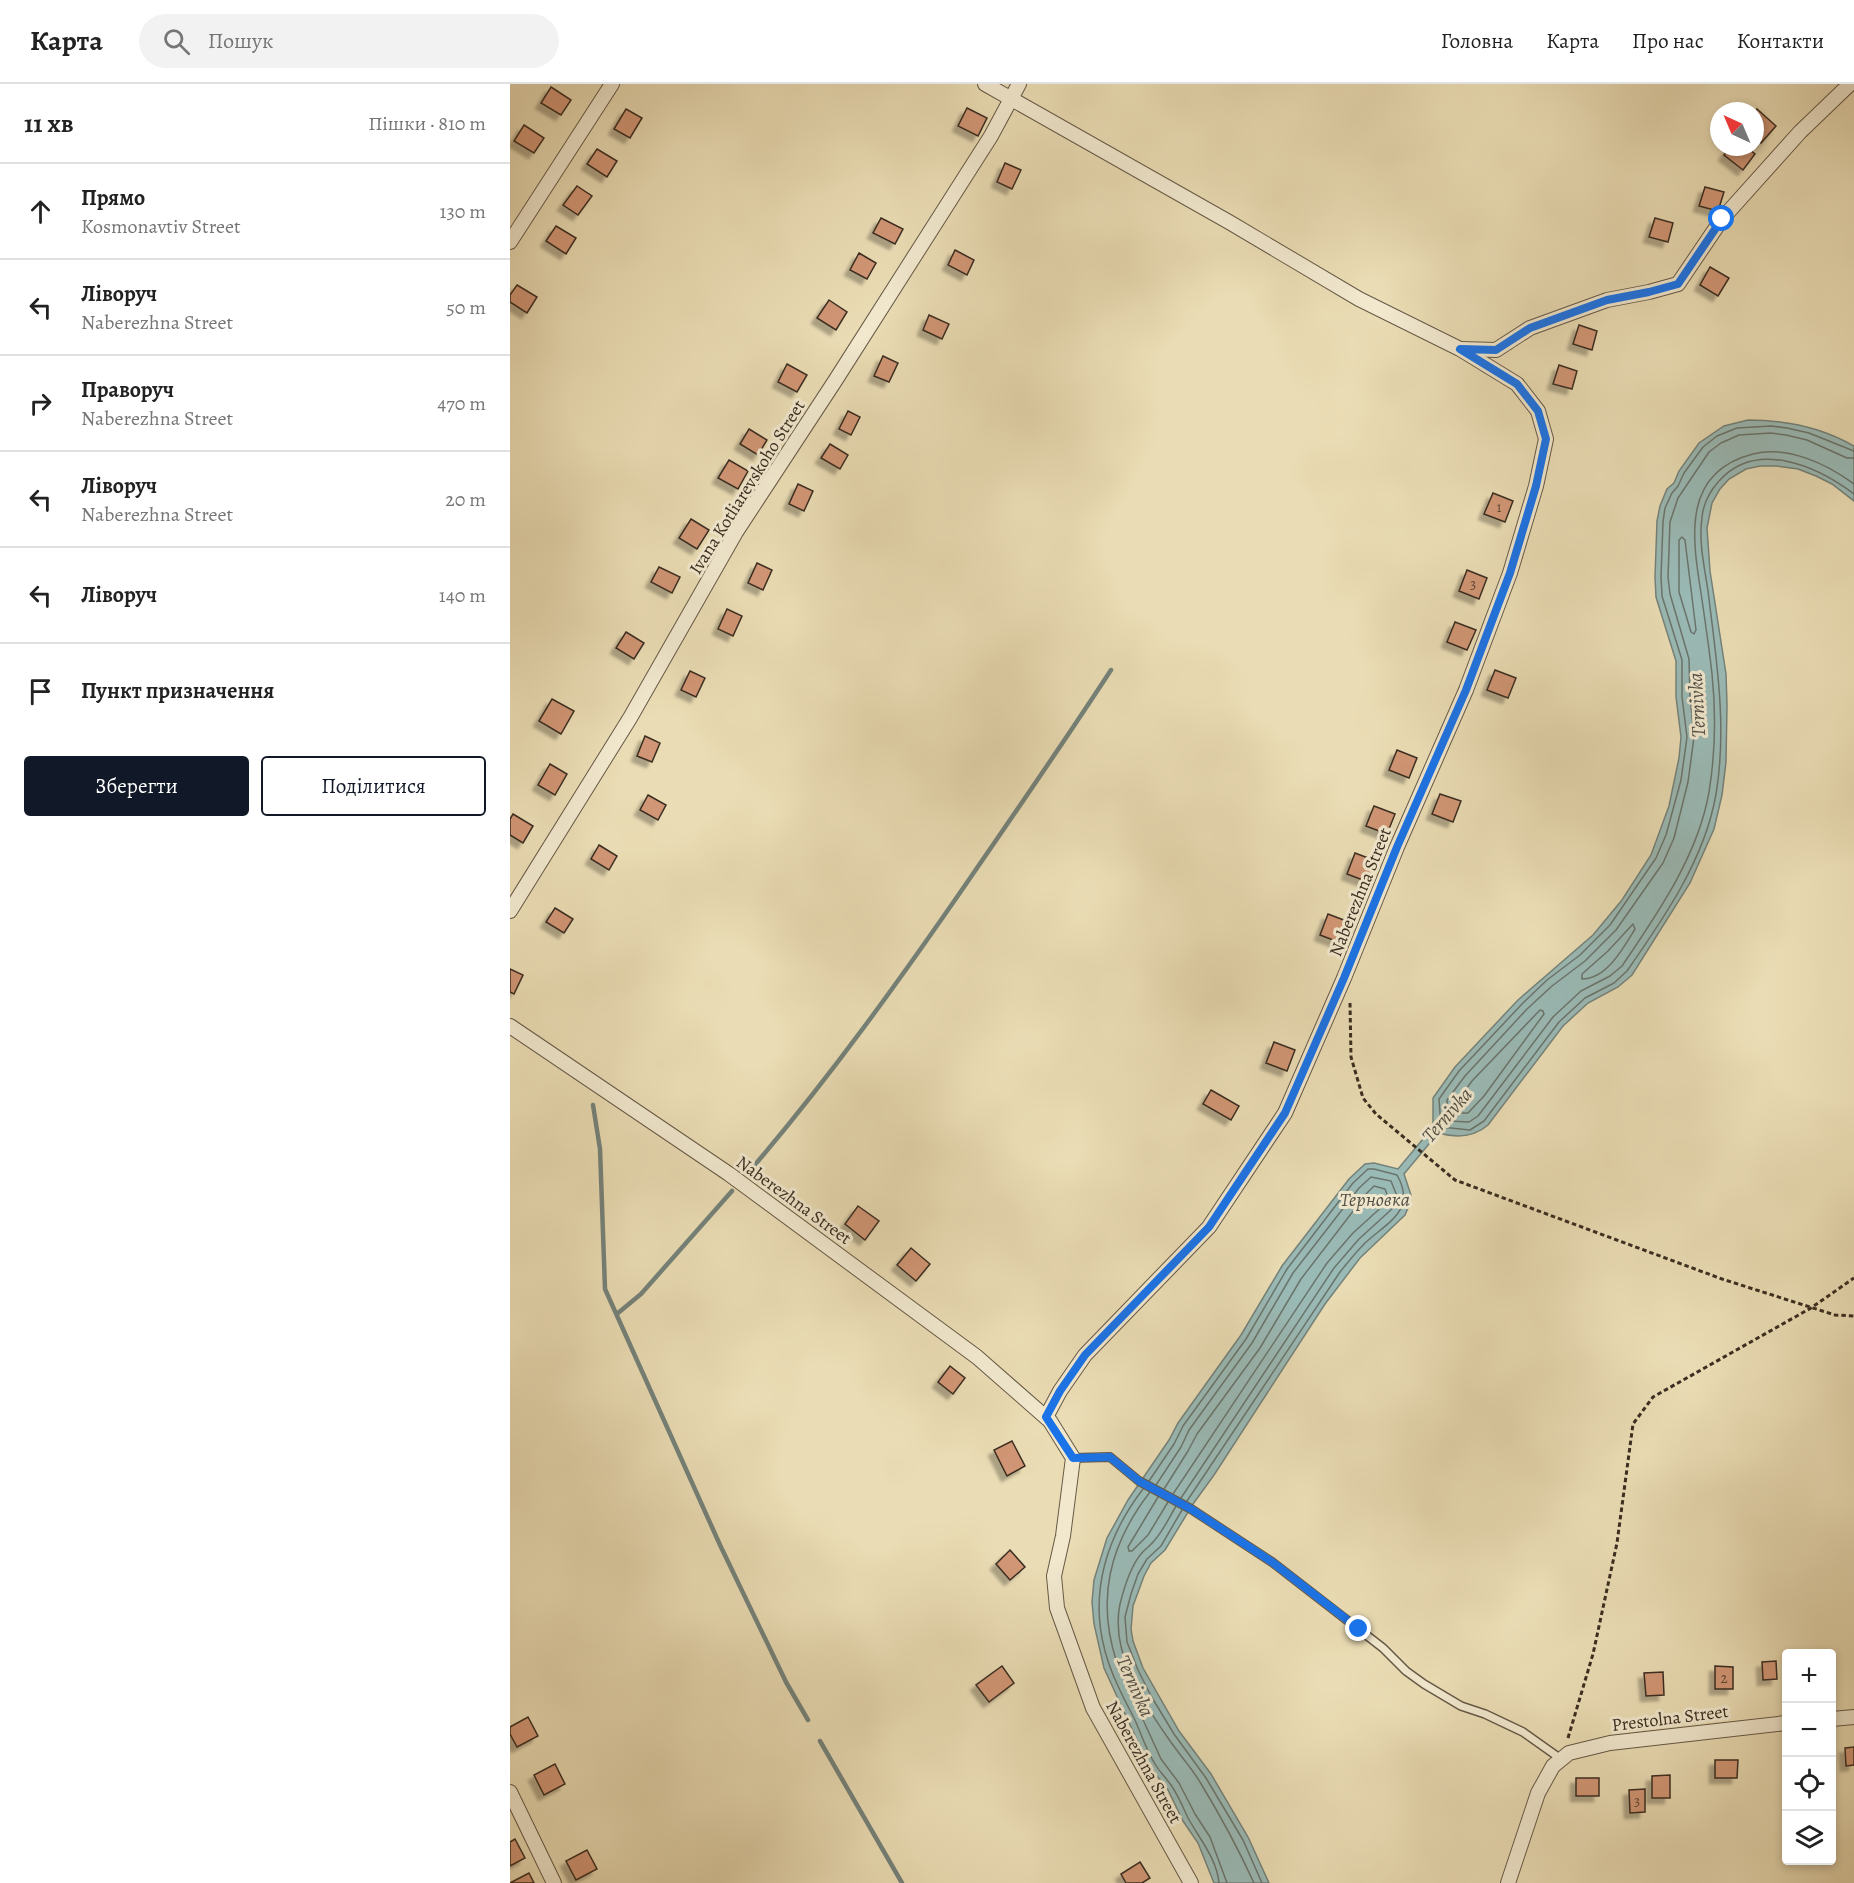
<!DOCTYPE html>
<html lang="uk">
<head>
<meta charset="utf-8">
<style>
  :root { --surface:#fff; --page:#f2f2f2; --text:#222; --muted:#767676; --line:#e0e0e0; --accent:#111827 }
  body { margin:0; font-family:Alegreya,serif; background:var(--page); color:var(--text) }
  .controls { position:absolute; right:18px; bottom:18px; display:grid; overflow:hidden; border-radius:6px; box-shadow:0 3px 9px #0003 }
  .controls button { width:54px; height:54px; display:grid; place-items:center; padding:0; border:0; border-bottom:2px solid var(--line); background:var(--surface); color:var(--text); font:30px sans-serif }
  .compass { position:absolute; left:1200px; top:18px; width:54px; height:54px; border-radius:50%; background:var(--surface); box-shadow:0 3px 9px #0003; rotate:316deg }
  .stop { position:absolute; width:18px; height:18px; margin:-14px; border:4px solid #1a73e8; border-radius:50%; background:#fff }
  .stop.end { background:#1a73e8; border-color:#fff; box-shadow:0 2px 6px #0008 }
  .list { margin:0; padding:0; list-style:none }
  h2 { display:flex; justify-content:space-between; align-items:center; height:78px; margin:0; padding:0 24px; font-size:26px }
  h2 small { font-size:20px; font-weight:400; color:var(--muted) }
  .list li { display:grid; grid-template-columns:39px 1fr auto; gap:18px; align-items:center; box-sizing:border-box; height:96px; padding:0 24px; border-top:2px solid var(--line) }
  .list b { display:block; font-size:22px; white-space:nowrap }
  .list p { margin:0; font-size:20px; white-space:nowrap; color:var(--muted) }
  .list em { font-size:20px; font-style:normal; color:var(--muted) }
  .actions { display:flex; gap:12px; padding:18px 24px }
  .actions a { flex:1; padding:14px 0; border:2px solid var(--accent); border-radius:6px; text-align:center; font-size:21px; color:var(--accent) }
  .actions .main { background:var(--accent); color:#fff }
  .icon { flex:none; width:33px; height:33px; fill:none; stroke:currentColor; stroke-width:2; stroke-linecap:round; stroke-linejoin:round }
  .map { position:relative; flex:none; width:1344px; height:1799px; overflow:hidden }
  header { display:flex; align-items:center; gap:36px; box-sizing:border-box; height:84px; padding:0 30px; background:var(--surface); border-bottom:2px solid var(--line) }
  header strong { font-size:28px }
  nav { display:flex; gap:33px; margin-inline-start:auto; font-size:21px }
  .search { width:420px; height:54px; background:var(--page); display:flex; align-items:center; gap:15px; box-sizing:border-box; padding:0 21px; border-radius:33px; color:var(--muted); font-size:22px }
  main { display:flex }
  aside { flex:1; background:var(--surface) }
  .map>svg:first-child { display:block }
</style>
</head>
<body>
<header>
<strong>Карта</strong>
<div class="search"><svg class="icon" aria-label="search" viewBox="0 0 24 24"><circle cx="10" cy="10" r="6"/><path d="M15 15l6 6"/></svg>Пошук</div>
<nav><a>Головна</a><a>Карта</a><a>Про нас</a><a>Контакти</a></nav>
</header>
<main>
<aside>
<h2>11 хв<small>Пішки · 810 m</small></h2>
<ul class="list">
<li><svg class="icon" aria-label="ahead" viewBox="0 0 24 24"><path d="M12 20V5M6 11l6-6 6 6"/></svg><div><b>Прямо</b><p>Kosmonavtiv Street</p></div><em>130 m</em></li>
<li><svg class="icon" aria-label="left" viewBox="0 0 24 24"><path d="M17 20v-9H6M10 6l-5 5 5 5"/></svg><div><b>Ліворуч</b><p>Naberezhna Street</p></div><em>50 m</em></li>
<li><svg class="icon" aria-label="right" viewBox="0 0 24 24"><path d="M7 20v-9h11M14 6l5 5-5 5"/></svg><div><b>Праворуч</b><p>Naberezhna Street</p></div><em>470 m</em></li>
<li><svg class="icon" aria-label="left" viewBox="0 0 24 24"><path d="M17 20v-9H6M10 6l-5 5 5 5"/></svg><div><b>Ліворуч</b><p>Naberezhna Street</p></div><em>20 m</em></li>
<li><svg class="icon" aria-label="left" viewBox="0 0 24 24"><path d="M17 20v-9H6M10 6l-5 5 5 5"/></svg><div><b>Ліворуч</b></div><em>140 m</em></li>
<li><svg class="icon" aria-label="arrive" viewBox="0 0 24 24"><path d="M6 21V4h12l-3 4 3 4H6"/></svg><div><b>Пункт призначення</b></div></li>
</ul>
<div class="actions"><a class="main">Зберегти</a><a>Поділитися</a></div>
</aside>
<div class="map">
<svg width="1344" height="1799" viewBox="0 0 1344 1799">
  <defs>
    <filter id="shadow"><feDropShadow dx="-5.5" dy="5.5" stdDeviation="1.5" flood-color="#0004"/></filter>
  </defs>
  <rect width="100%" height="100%" fill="#eadcb4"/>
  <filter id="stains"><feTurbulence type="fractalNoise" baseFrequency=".00333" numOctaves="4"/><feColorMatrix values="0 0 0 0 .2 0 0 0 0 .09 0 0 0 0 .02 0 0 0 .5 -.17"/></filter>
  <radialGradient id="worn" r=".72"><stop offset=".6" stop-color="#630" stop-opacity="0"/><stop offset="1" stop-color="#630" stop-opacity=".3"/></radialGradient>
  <path fill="#9abab6" stroke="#74827a" stroke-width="1.5" d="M1238,336C1276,336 1311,343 1344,362V417L1322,400L1306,392L1288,385L1267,382H1250L1236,385L1219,395L1210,405L1202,419L1197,444L1200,487L1216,590L1217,621L1216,678L1212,711L1204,745L1180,799L1122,891L1108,903L1078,919L1053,942L978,1041C963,1054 946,1054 928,1049L894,1090L901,1111L900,1119L895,1131L850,1174L815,1220L704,1391L683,1420L655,1466L641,1479L634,1492L623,1522L621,1545L623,1557L633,1584L669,1647L701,1690L738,1753L759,1799H704L688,1759L673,1737L658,1706L639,1682L594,1584L584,1540L582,1518L584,1496L597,1454L618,1416L659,1356L668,1339L731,1251L772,1182L839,1095L855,1080L864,1079L888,1085L923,1043V1014L945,983L1008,916L1083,851L1112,816L1141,771L1159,722L1169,674L1171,653L1166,613V577L1146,513L1145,493L1147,437L1150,422L1157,405L1164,399L1169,387L1189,359L1214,342Z"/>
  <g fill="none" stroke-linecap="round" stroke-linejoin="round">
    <g stroke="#6a746c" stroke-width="1.5">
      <path d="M1344,367L1299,349L1277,344L1261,342L1227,344L1207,352L1193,363L1174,389L1168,402L1162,409L1155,424L1153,438L1151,493L1152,512L1172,576V613L1177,653L1171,696L1156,751L1146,774L1100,841L1070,871L1037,896L1012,920L949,987L929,1015L931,1043L960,1046L974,1037L1049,938L1075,914L1104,899L1117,887C1154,834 1195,775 1206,710C1217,645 1207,580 1199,515C1196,488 1188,461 1192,434C1193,420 1200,407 1209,397C1246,355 1307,382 1344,410"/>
      <path d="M1344,374H1337L1297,356L1276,351L1261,349L1229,351L1211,359L1199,368L1168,414L1160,438L1158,493L1160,510L1179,575L1180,612L1184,653L1178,698L1164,754L1153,779L1106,846L1075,877L1042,902L1017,925L955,992L937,1016L938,1037L959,1038L968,1032L1043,933L1071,907L1100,892L1112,882C1147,830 1188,772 1199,708C1205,671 1206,628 1202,590C1199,563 1195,536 1191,509C1182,453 1172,388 1243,370C1277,361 1317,380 1344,400"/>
      <polygon points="1172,453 1175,456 1186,546 1184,550 1181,548 1169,508 1169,456"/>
      <path d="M1123,840L1125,845C1114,863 1097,895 1072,895V890L1098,867Z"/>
      <polygon points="1030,926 1033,927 1034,930 974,1012 958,1029 947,1029 946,1019 962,997"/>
      <path d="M639,1397L664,1360L673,1342L736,1255L777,1185L843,1099L858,1085H864L887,1091C907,1126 878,1138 855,1159C846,1168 838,1178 830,1188L677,1417"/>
      <polyline points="646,1401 671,1363 679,1346 742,1259 783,1189 849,1104 861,1093 881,1097 887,1112 883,1124 849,1155 824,1184 671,1414"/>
      <path d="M633,1405C597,1452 579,1508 595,1567C601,1590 613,1613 624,1634C631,1649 636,1666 645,1680C649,1687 656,1694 661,1701C668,1711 673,1723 678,1734C689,1754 707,1775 709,1799"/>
      <polyline points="654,1405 678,1367 687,1350 750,1264 791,1195 857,1109 864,1102 875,1105 878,1113 876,1119 843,1149 817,1179 663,1410"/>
      <path d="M640,1408C599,1461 586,1516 607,1579L651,1675L669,1699L685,1730L700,1753L717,1799"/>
      <polyline points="648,1413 618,1463 619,1467 622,1467 638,1451 658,1418"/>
      <path d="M666,1422C659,1434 653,1447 644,1457C640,1462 635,1465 631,1470C620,1483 614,1504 610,1520C600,1567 632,1617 658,1654C668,1669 681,1683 690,1698C710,1731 728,1764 744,1799"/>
      <polyline points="672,1426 651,1462 637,1475 628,1490 621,1510 615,1533 617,1558 628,1586 641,1612 664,1650 696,1694 733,1756 752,1799"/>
    </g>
    <g stroke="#74827a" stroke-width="4.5">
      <polyline points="83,1021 90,1065 95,1205 210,1461 276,1598 298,1636"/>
      <path d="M243,1083C320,993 389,897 456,800C505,729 554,658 601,586"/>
      <polyline points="108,1229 131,1210 222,1107"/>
      <polyline points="310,1657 392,1799"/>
    </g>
  </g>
  <g fill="#d19674" stroke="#3a2d21" stroke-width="1.5" filter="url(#shadow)">
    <polygon points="41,3 61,16 51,31 31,19"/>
    <polygon points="457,24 477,34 468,52 448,42"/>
    <polygon points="116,25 132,34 120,54 104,45"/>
    <polygon points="1247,25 1266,42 1251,59 1245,55 1245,28"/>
    <polygon points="14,41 34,54 24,69 4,57"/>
    <polygon points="1220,63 1236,63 1245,70 1233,86 1214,71"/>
    <polygon points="87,65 107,77 97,93 77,80"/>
    <polygon points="495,79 511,86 502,105 487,98"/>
    <polygon points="67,102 82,112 68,131 53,121"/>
    <polygon points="1195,103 1214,108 1208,127 1189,122"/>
    <polygon points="371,134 393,145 385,160 363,149"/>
    <polygon points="1145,134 1163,139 1158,158 1139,153"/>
    <polygon points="46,142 66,154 56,170 36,157"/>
    <polygon points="445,166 464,176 457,191 438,181"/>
    <polygon points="349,169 366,179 357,195 340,186"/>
    <polygon points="1200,183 1219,194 1208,212 1190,201"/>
    <polygon points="7,201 27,213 17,229 0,218 0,211"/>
    <polygon points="319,216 337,228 326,246 307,234"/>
    <polygon points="419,231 439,240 432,255 413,246"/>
    <polygon points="1069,241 1087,247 1082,266 1063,260"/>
    <polygon points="373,272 388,279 379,298 364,292"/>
    <polygon points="277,280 297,291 287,308 268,298"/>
    <polygon points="1049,281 1067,287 1062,305 1043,300"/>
    <polygon points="338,327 350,333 341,351 329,345"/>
    <polygon points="239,345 257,356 248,371 230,360"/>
    <polygon points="320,360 338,371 330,385 311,374"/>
    <polygon points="219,376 238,387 228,405 208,394"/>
    <polygon points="288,400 303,407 294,427 279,420"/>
    <polygon points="983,409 1003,417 995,438 974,430"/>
    <polygon points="181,435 199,446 187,465 169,454"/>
    <polygon points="247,479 262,486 253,506 238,499"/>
    <polygon points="149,483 170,493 162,509 141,498"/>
    <polygon points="957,486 977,494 969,515 949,507"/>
    <polygon points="217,525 232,532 223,552 208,545"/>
    <polygon points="945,538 966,546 957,566 937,558"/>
    <polygon points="116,548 134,559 124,575 106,564"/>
    <polygon points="985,586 1006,594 998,614 977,606"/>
    <polygon points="180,587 195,594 186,613 171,606"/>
    <polygon points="42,615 64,627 51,650 29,637"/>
    <polygon points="135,652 150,659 142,678 127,672"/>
    <polygon points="887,666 907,674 899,694 879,686"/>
    <polygon points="40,680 57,690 45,711 28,701"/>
    <polygon points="930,710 951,717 943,738 922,730"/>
    <polygon points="138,711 156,721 148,736 130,726"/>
    <polygon points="864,722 885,730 877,750 856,742"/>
    <polygon points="3,730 23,742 13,759 0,751 0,735"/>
    <polygon points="89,761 107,772 99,786 81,775"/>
    <polygon points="845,769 866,777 858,798 837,790"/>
    <polygon points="45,824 63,835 54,849 36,838"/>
    <polygon points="818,830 839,838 831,859 810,851"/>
    <polygon points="0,885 13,891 4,910 0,908"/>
    <polygon points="764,958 785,966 777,987 756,979"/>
    <polygon points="701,1006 729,1022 721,1036 693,1020"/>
    <polygon points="348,1122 369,1137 355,1156 335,1140"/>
    <polygon points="401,1164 420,1180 406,1197 387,1181"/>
    <polygon points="440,1282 455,1294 443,1310 428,1298"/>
    <polygon points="502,1357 515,1382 497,1392 484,1366"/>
    <polygon points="500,1466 515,1483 500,1496 486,1480"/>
    <polygon points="1266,1577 1267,1595 1253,1596 1252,1578"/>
    <polygon points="492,1582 504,1599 479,1618 466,1601"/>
    <polygon points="1205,1582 1223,1583 1223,1605 1205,1605"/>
    <polygon points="1153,1588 1154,1611 1136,1612 1134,1589"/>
    <polygon points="18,1633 28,1652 7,1663 0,1650 0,1643"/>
    <polygon points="1344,1663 1344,1681 1336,1682 1335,1664"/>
    <polygon points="1205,1676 1228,1676 1227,1694 1205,1694"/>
    <polygon points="45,1680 55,1700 34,1711 24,1691"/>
    <polygon points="1160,1691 1160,1714 1142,1714 1142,1692"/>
    <rect x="1066" y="1694" width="23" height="18"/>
    <polygon points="1135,1705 1135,1728 1120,1729 1119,1706"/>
    <polygon points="5,1755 15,1774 0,1782 0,1758"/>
    <polygon points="77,1766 87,1785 66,1796 56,1777"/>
    <polygon points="630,1778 640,1794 632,1799 616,1799 611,1790"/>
    <polygon points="19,1789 24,1799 0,1799"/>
  </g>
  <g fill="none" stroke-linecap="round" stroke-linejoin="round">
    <g stroke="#665946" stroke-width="10">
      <polyline id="service" points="563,1374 600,1373 629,1397 681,1425 762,1478 873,1564 896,1587 914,1600 951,1622 975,1630 1013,1648 1051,1675"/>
    </g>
    <g stroke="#665946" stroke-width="16">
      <g id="minor">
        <polyline points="475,0 719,138 849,215 950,265 1007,300 1028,327 1036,355 1026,402 1000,489 956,606 887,763 834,894 775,1029 699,1143 575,1271 550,1307 536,1333"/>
        <polyline points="0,158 102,0"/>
        <polyline points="952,265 986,266 1020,244 1097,216 1139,208 1168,200 1212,135 1290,48 1340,0"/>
        <polyline points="0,827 120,634 226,448 325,297 481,52 509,0"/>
        <polyline points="0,942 219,1090 467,1273 540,1337 563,1374 553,1452 544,1492 547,1524 583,1624 681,1799"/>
        <polyline points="1322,1635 1344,1633"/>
        <polyline points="0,1708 44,1799"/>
        <polyline points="998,1799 1028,1709 1043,1682 1059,1669 1100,1659 1276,1639"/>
      </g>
    </g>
    <g stroke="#3a2d21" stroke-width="3" stroke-dasharray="4.5 3" stroke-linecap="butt">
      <polyline points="840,919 841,973 853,1014 866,1030 945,1096 1212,1195 1325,1231 1344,1232"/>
      <polyline points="1058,1654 1083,1570 1107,1459 1123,1340 1143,1313 1301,1224 1344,1194"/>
    </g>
    <use href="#service" stroke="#f1e8ce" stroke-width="7"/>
    <use href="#minor" stroke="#f1e8ce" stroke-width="14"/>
  </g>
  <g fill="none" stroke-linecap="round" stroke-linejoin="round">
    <polyline stroke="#1a73e8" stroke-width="8" points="849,1545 762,1478 681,1425 629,1397 600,1373 563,1374 536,1333 550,1307 575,1271 699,1143 775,1029 834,894 887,763 956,606 1000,489 1026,402 1036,355 1028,327 1007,300 950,265 986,266 1020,244 1097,216 1139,208 1168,200 1212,135"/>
  </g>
  <g text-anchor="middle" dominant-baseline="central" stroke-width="6" stroke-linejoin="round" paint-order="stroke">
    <g font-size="15" fill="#604736">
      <text x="989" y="423">1</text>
      <text x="963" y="500">3</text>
      <text x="1214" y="1594">2</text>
      <text x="1127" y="1717">3</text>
    </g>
    <g font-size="18" fill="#3a2d21" stroke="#f1e8ce">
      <text transform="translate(237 403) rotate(-58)">Ivana Kotliarevskoho Street</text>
      <text transform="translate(850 808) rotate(-68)">Naberezhna Street</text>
      <text transform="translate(284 1116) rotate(36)">Naberezhna Street</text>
      <text transform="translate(1160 1634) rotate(-7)">Prestolna Street</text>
      <text transform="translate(634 1678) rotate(61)">Naberezhna Street</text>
    </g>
    <g font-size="20" font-style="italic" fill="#525046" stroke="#f1e8ce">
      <text transform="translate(1187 621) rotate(-93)">Ternivka</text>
      <text transform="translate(937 1031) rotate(-49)">Ternivka</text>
      <text x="865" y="1115">Терновка</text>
      <text transform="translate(625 1602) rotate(66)">Ternivka</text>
    </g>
  </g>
  <rect width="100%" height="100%" filter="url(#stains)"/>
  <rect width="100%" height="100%" fill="url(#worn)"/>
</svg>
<div class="controls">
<button>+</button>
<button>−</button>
<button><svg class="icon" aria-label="locate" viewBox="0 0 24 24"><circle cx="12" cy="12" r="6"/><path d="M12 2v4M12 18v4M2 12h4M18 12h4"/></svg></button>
<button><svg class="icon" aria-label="layers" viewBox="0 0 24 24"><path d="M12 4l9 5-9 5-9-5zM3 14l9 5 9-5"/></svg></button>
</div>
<svg class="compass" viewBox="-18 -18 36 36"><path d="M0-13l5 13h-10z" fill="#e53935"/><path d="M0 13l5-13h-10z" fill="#767676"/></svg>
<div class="stop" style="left:1212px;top:135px"></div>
<div class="stop end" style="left:849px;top:1545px"></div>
</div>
</main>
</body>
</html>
